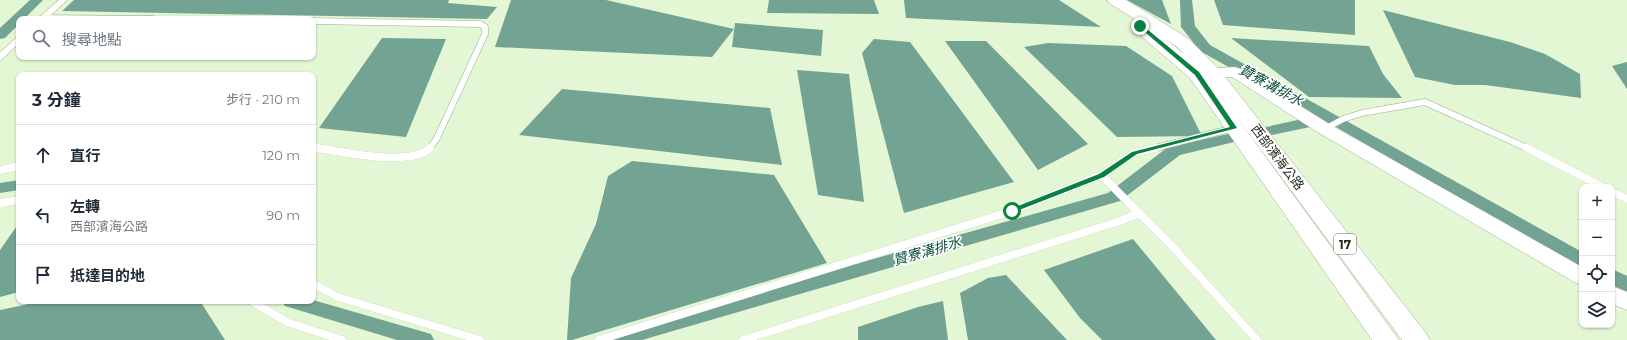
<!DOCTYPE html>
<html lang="zh-TW">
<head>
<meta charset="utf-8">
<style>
  :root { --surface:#fff; --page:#f2f2f3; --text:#1f2937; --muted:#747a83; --line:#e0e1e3 }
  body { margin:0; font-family:Montserrat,"Noto Sans TC",sans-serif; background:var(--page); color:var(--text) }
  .controls { position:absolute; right:12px; bottom:12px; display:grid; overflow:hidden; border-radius:8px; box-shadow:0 1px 3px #0004 }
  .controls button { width:36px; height:36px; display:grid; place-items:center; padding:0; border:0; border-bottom:1px solid var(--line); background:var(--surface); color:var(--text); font:20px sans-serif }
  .stop { position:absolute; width:12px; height:12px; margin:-9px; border:3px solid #0b8043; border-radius:50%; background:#fff }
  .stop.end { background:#0b8043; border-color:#fff; box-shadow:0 1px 4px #0008 }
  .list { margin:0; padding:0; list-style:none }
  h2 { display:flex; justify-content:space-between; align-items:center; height:52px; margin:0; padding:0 16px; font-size:17px }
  h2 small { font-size:13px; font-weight:400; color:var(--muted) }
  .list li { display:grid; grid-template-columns:26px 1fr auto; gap:12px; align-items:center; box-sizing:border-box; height:60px; padding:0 16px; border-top:1px solid var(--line) }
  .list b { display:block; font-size:15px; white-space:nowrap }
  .list p { margin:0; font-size:13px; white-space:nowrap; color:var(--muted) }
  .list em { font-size:13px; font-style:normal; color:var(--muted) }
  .icon { flex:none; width:22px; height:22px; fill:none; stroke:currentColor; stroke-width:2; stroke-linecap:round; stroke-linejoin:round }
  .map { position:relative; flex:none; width:1627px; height:340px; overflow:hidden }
  .search { position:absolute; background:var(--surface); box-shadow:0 1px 3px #0004; left:16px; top:16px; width:300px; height:44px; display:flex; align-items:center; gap:10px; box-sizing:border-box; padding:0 14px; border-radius:8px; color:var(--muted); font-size:15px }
  .panel { position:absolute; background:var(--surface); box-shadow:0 1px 3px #0004; left:16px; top:72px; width:300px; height:232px; border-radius:8px }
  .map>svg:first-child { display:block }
</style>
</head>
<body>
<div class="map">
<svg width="1627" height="340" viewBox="0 0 1627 340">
  <rect width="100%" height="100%" fill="#e4f7d5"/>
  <g fill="#73a392">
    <polygon points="74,0 449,0 448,3 497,7 487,19 62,11"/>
    <polygon points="511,0 606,0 734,29 712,57 495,47"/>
    <polygon points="769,0 874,0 879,14 767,13"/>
    <polygon points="904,0 1059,0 1101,27 906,18"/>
    <polygon points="1127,0 1162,0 1171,24"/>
    <polygon points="1214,0 1355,0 1355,35 1223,25"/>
    <polygon points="1383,10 1510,42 1545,54 1580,74 1581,98 1485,85 1455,85 1415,77"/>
    <polygon points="735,23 823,30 821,56 732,47"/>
    <polygon points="382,38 446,39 406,137 319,128"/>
    <polygon points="1231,38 1369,46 1383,74 1402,98 1309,97"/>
    <polygon points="874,39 910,42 1014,182 904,213 862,53"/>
    <polygon points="945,41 986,41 1088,144 1038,170"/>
    <polygon points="1048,43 1126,46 1172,76 1202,136 1117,137 1024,47"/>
    <polygon points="1627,62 1627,89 1612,66"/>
    <polygon points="797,70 849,74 864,202 818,195"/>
    <polygon points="562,89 770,108 782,165 519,135"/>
    <polygon points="632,161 774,175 827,263 572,340 567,340 571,278 596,224 608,176"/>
    <polygon points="19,223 19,292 0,297 0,250"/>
    <polygon points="1133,239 1216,340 1102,340 1080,318 1044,270"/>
    <polygon points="1006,275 1066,339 1067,340 968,340 960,293 988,278"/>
    <polygon points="43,301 200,301 225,340 0,340 0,310"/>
    <polygon points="943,301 948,340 858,340 858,327 918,307"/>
  </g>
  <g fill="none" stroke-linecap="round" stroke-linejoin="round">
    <g fill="#73a392" fill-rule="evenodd">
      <polygon points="30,0 43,0 24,19 19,19 19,24 5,38 0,39 0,28"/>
      <polygon points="1180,0 1192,0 1195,26 1210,45 1582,252 1582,267 1575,265 1329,123 1272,135 1266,133 1264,130 1266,127 1316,116 1200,51 1181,27"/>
      <polygon points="1228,134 1234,136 1236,139 1234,142 1180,155 1120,201 642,340 603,340 606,334 614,332 1108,193 1168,147"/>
      <polygon points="19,180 19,190 0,193 0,183"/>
      <polygon points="1612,269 1627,276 1627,292 1612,285"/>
      <polygon points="313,300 431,334 434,340 397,340 285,306 282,301"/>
    </g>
    <g stroke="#9bad8d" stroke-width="7">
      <g id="lane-far1">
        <polyline points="44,18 153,19"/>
        <polyline points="42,19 63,0"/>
        <polyline points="313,21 480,24 485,27 485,34 437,138 429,149"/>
        <polyline points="0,57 19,39"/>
        <polyline points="1325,129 1343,119 1362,113 1425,102 1529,149"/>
        <polyline points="313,147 324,149"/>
        <polyline points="1151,149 1234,128"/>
      </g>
    </g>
    <g stroke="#9bad8d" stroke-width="8">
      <g id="lane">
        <path d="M317,148C343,152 410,167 430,148"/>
        <polyline points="1527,148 1603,187"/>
        <polyline points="0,170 19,166"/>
        <polyline points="1101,175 1172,246 1257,340"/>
        <polyline points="1612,192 1627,199"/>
        <polyline points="0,203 19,200"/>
        <polyline points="313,284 338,297 480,340"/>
        <polyline points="251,301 287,322 342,340"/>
        <polyline points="599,340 1012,211 1101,175 1134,153 1155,148"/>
        <polyline points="743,340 1120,221 1139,213"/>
      </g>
    </g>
    <g stroke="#9bad8d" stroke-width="1">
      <g id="secondary">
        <polygon points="1235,67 1241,69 1331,125 1582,267 1582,285 1574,282 1319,133 1232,77 1197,79 1191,77 1189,74 1191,71 1197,69"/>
        <polygon points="1612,286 1627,292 1627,310 1612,304"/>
      </g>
    </g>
    <g stroke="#9bad8d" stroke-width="1">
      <path id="primary" d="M1107,0H1126L1146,12L1189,39L1219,69L1426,333L1430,340H1402L1230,108L1399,340H1372L1190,78L1142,37L1140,33L1142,29L1149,28L1109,3ZM1166,39L1177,47L1186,56Z"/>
    </g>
    <use href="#lane-far1" stroke="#fff" stroke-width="6"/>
    <use href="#lane" stroke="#fff" stroke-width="8"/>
    <use href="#secondary" fill="#fff" fill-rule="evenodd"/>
    <use href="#primary" fill="#fff" fill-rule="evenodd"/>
  </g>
  <polygon fill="#0b8043" points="1139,25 1142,25 1199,72 1237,128 1137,154 1104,177 1014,212 1010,212 1010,209 1099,174 1132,152 1230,127 1195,75 1139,27"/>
  <g text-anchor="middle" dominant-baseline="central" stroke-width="3.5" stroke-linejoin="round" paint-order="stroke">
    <rect fill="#fff" stroke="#666b63" stroke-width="1" x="1334" y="234" width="22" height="20" rx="3"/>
    <g font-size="12" font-weight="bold" fill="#252c20">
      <text x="1345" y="244">17</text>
    </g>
    <g font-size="13" fill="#252c20" stroke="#fff">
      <text transform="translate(1278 157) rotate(53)">西部濱海公路</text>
    </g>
    <g font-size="14" font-style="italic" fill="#0b4e3c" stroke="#fff">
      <text transform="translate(1271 85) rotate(29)">贊寮溝排水</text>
      <text transform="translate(927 251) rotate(-16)">贊寮溝排水</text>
    </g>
  </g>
</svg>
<div class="controls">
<button>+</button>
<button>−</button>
<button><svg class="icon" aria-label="locate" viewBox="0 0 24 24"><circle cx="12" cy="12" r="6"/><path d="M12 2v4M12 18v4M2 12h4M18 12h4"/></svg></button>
<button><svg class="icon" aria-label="layers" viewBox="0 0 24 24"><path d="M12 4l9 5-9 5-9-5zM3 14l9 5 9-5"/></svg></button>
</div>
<div class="stop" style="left:1012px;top:211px"></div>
<div class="stop end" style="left:1140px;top:26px"></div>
<div class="search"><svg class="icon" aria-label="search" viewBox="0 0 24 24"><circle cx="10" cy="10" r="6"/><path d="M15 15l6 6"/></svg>搜尋地點</div>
<section class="panel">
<h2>3 分鐘<small>步行 · 210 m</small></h2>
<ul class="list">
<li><svg class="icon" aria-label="ahead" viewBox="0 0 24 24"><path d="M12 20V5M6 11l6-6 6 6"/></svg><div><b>直行</b></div><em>120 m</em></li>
<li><svg class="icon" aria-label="left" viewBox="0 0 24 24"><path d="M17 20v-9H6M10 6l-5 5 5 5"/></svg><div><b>左轉</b><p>西部濱海公路</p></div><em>90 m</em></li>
<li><svg class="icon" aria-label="arrive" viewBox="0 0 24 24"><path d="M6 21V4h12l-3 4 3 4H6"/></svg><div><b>抵達目的地</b></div></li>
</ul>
</section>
</div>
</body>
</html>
